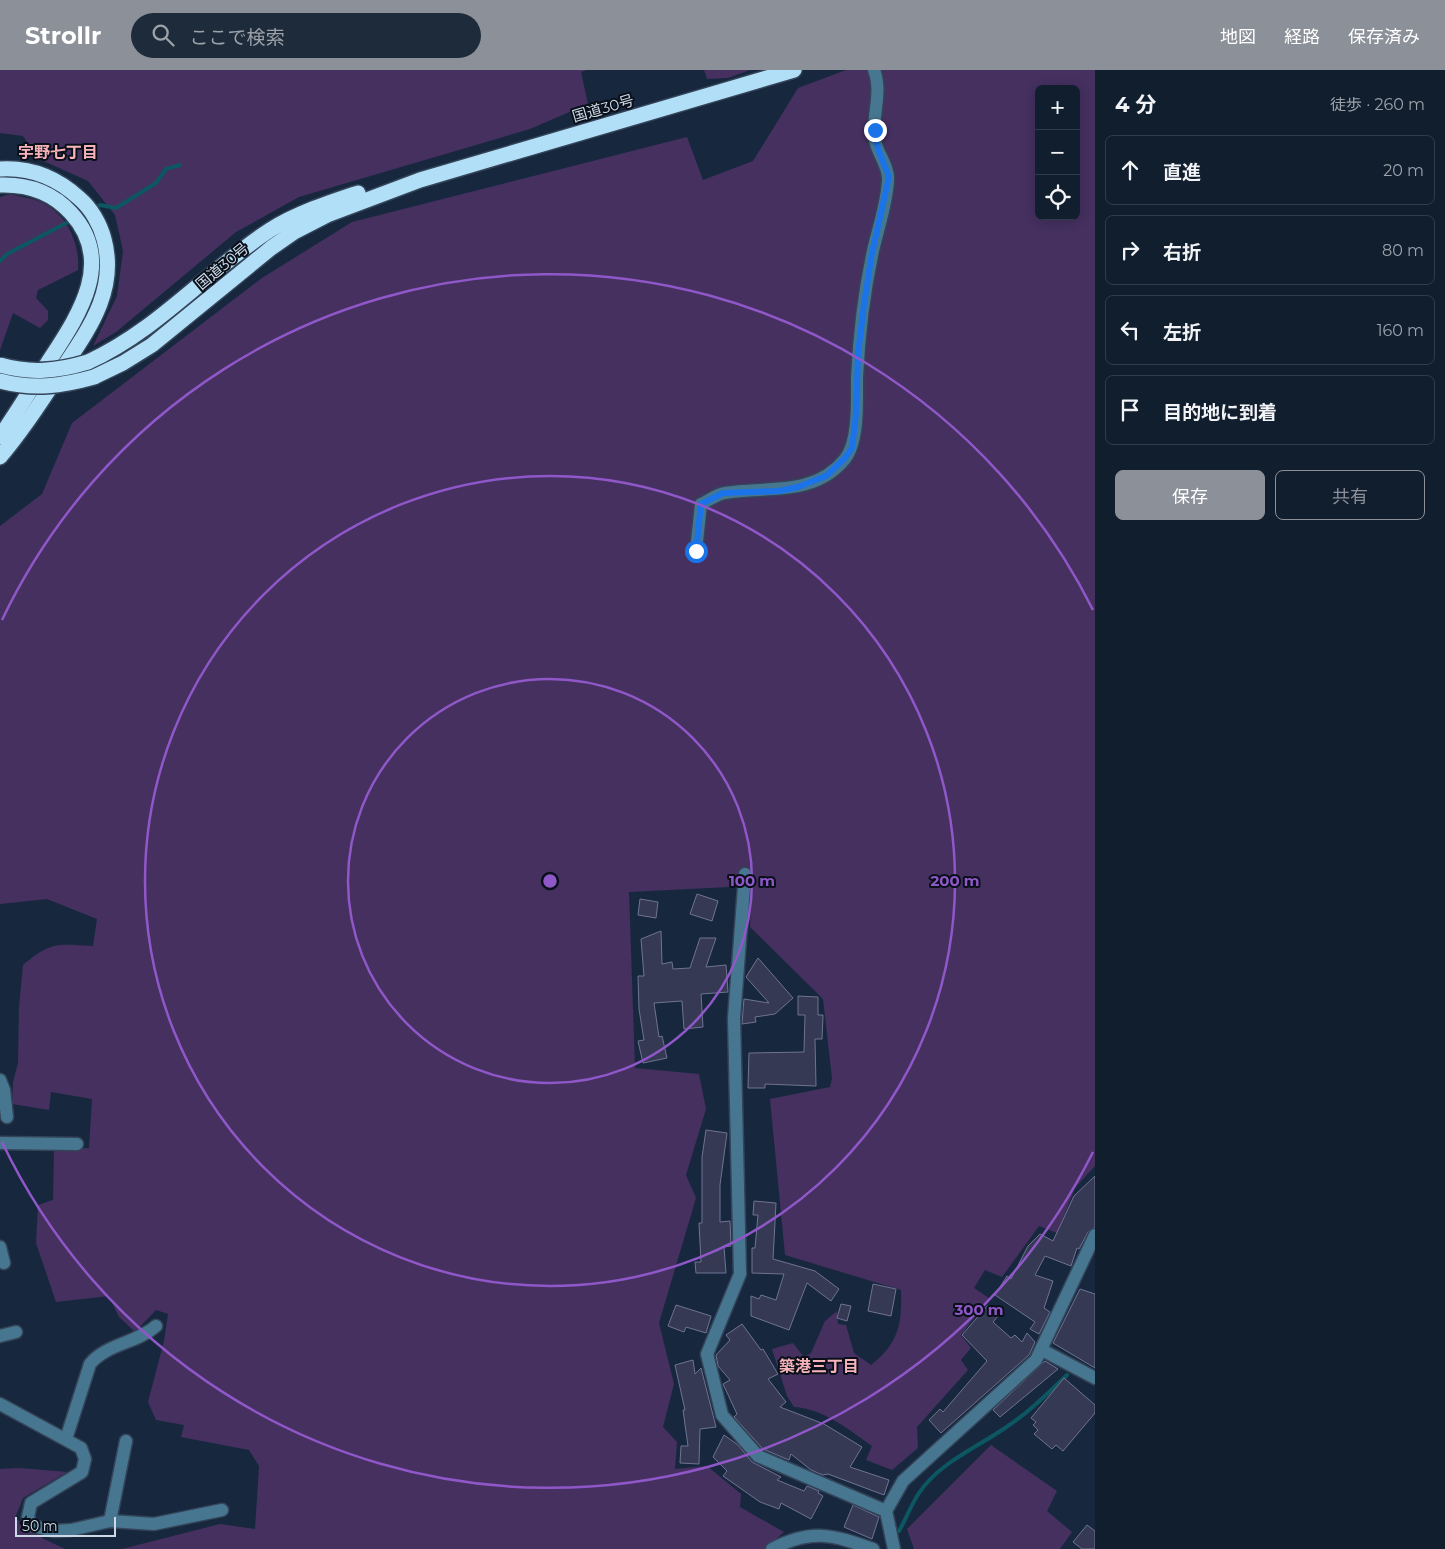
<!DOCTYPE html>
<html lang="ja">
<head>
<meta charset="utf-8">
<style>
  :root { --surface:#111e2e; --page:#1e2b3a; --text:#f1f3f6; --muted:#9ca2aa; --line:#303c4a; --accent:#8c9099 }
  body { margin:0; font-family:Montserrat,"Noto Sans JP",sans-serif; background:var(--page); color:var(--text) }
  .controls { position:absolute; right:15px; top:15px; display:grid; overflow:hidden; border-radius:8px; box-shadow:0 2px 12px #0003 }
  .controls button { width:45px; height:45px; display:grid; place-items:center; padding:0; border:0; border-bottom:1px solid var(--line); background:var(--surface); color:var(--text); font:25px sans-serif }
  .scale { position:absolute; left:15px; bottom:12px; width:101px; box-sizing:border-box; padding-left:5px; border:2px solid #ced9e8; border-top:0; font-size:14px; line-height:18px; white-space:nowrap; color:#ced9e8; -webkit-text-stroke:4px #09101a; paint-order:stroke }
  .stop { position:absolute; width:15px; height:15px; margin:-11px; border:4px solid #1a73e8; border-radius:50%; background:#fff }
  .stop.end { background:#1a73e8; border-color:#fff; box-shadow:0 1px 5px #0008 }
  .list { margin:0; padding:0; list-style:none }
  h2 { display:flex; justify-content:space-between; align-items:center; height:65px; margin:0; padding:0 20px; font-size:21px }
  h2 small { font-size:16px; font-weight:400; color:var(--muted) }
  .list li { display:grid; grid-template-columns:32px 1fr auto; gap:15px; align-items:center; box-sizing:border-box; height:70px; margin:0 10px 10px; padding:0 10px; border:1px solid var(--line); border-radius:8px }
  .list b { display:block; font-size:19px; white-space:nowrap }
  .list em { font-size:16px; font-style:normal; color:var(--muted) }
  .actions { display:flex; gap:10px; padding:15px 20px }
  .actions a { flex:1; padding:11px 0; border:1px solid var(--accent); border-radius:8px; text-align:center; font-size:18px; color:var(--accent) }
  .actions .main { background:var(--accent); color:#fff }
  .icon { flex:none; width:28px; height:28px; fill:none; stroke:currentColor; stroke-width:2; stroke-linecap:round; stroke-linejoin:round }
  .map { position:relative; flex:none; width:1095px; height:1479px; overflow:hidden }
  header { display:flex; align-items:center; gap:30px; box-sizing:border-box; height:70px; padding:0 25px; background:var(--accent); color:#fff }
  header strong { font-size:24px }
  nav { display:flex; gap:28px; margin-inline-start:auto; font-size:18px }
  .search { width:350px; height:45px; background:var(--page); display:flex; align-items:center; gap:12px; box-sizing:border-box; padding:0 18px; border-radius:28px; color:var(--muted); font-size:19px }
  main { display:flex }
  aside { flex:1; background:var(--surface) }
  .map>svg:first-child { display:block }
</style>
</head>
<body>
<header>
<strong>Strollr</strong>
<div class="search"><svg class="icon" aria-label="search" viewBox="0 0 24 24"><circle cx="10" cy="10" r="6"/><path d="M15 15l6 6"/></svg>ここで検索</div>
<nav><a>地図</a><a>経路</a><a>保存済み</a></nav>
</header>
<main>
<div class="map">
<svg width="1095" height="1479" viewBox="0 0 1095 1479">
  <rect width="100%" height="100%" fill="#17283e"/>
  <g fill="#453060" fill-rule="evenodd">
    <polygon points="0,0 587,0 581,2 588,34 530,59 299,127 236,162 116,262 93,276 117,226 123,181 115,145 88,111 39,89 23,66 0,63"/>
    <polygon points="704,0 750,0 728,8 707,9"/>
    <path d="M846,0H1095V1096L1075,1118L1057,1163L1039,1156L1002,1207L985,1200L974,1218L989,1228L961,1265L971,1278L961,1290L968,1300L917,1357L918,1378L892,1400L866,1390L872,1376C848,1359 824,1339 794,1337L787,1326L772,1279L793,1273L804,1287L811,1283L825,1251L837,1241L838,1254L846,1255L854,1283L871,1295C899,1273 902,1254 901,1220L785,1185L770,1029L830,1017L832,1008L823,929L750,857L752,799H742L729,817L629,822L635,998L699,1004L706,1039L686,1105L696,1128L659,1253L674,1314L663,1357L677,1372L675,1399L707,1396L741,1424L740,1437L784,1462L765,1479H122L220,1454L255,1459L259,1396L249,1380L181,1367L184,1355L156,1350L148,1332L164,1271L168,1244L156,1240L135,1262L119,1247L109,1226L56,1232L36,1173L38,1135L53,1130L54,1080L89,1078L92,1029L51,1022L49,1040L12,1034L13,1012L18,993L19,937L23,895C51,871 58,874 93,876L97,849L47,829L0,834V456L42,424L72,353L262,208L352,152L687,67L703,110L753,91L798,18ZM1039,19H1076V146H1039Z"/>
    <path d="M10,124C20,127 32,128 41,132C67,144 80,173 78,200L38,220L36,228L48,241V250L40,258L13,243L0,280V127Z"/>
    <polygon points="991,1375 1057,1421 1047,1441 1072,1462 1060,1479 914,1479 907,1459"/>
    <polygon points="20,1398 67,1402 23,1428 15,1448 44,1469 65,1479 0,1479 0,1399"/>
  </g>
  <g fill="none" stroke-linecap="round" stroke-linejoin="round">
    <g stroke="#0c5761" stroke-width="4">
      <polyline points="94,138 100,135 116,138 156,113 166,99 180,95"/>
      <polyline points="0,191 7,184 72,150"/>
      <path d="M899,1461C906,1449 911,1435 919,1423C939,1393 976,1378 1005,1358C1028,1343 1047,1324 1067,1305"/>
    </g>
  </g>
  <g fill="#363954" stroke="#6f7392">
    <polygon points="697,824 718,831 712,851 690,844"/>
    <polygon points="640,829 658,832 656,848 638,845"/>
    <polygon points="661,861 662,894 672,892 673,899 690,898 700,868 716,868 706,897 726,895 728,922 701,924 703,957 684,959 682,931 654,933 659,967 662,966 667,988 643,993 638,971 644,970 639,939 638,906 644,906 641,869"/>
    <polygon points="758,888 793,928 775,944 755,947 756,952 742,954 744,929 769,933 746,907"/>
    <polygon points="798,926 818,927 818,945 823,945 822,969 815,969 816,1016 765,1014 765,1018 748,1018 749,983 804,982 805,945 798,945"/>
    <polygon points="706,1060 727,1063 720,1115 720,1152 730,1151 731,1176 724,1177 726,1203 696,1203 695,1192 701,1192 699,1153 702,1153 702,1087"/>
    <polygon points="1095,1106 1095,1157 1088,1162 1079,1179 1077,1178 1071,1196 1045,1186 1035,1205 1053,1211 1044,1238 1050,1242 1039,1264 1030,1259 1035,1252 995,1225 1007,1206 1011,1209 1028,1176 1040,1164 1053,1171 1074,1126"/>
    <polygon points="754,1131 776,1133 773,1189 815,1201 839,1219 831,1231 807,1213 789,1260 751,1246 751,1226 759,1229 761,1225 776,1230 784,1204 752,1203 752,1178 755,1178 758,1145 753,1145"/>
    <polygon points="873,1214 896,1219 891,1246 868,1241"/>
    <polygon points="1080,1219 1095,1224 1095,1298 1053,1273"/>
    <polygon points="841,1234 851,1236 847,1251 837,1248"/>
    <polygon points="676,1235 711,1246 706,1263 686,1257 684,1262 668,1256"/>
    <polygon points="988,1235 998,1246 993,1252 1011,1268 1015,1265 1022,1272 1027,1263 1035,1272 1029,1285 941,1363 929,1350 940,1339 943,1342 987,1291 962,1265"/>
    <polygon points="742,1254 761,1280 763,1279 778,1304 768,1309 786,1332 780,1337 824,1354 862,1377 850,1397 889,1410 884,1425 828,1404 823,1405 811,1400 791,1384 789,1390 763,1379 734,1347 737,1344 723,1314 730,1310 718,1296 716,1285 730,1270 726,1265"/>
    <polygon points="693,1290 695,1304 701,1298 716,1357 700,1359 699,1394 680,1393 681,1376 688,1376 683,1340 685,1340 675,1295"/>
    <polygon points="1045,1291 1058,1299 1000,1347 993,1340"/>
    <polygon points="1064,1308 1095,1335 1095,1343 1063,1381 1056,1375 1052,1379 1034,1364 1038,1360 1033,1355 1036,1352 1031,1348"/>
    <polygon points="724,1365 738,1375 752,1392 781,1407 777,1410 804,1421 807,1416 819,1421 818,1423 823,1426 811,1449 781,1433 779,1439 760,1432 723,1406 727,1401 713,1387"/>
    <polygon points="853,1435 879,1447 872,1469 844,1457"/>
    <polygon points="1087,1455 1095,1461 1095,1479 1082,1479 1073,1472"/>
  </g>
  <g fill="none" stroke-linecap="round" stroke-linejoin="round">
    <g stroke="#344459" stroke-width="15">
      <g id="minor">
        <path d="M696,481L701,434C708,431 717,424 725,423C767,416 814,427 845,389C859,371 857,331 857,308C859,266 864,222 873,181C878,158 887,134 888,110C889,97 878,84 875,71C871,47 883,23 874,0"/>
        <polyline points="745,804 734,948 740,1204 707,1284 722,1345 758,1386 886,1441"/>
        <polyline points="0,1010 4,1020 7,1047"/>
        <polyline points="0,1073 77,1074"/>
        <polyline points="0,1177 4,1193"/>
        <polyline points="0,1266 16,1262"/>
        <polyline points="1042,1280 1095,1308"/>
        <polyline points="0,1334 81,1378 85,1389 82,1402 31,1433 28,1447 32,1456 54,1461 71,1460 110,1451 154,1454 222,1440"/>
        <path d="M66,1369L90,1294C106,1274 137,1273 156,1256"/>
        <polyline points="110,1451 126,1371"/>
        <path d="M772,1479C812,1458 833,1465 873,1479"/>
        <polyline points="894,1479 886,1441 903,1411 1036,1290 1095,1165"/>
      </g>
    </g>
    <g stroke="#344459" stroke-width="18">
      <g id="highway">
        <path d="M0,99C31,97 56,107 79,128C91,138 100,154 104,169C118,221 88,260 61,301C42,331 23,360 0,387"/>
        <path d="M0,115C28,114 52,122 71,143C117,193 76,249 47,294C32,318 16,343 0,367"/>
        <path d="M88,292C158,260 207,201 270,160C297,143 328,133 358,123"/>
        <polyline points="94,307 123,293 152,275 271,178 294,162 327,145 420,110 794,0"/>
      </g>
    </g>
    <use href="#minor" stroke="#477790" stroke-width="12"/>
    <use href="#highway" stroke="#b2dff8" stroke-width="15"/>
    <g stroke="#344459" stroke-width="18" stroke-linecap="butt">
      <g id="highway-bridge">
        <path d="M0,295C31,304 58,301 88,292"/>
        <path d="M0,311C33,320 62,316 94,307"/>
      </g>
    </g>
    <use href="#highway-bridge" stroke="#b2dff8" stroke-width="15"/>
  </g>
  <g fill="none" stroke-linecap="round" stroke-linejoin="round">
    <polyline stroke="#1a73e8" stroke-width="6" points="696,481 701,434 723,423 779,421 798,417 826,406 844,389 852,378 856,344 858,284 864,234 872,183 889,107 878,79 875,60"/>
  </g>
  <g fill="none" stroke="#9057c9" stroke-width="2.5">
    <circle cx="550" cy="811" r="202"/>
    <circle cx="550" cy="811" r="405"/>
    <path d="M1093 1082A607 607 0 0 1 2 1072M2 550A607 607 0 0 1 1093 540"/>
  </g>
  <g text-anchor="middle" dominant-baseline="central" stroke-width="4" stroke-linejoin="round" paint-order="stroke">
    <g font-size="15" fill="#ced9e8" stroke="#09101a">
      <text transform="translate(603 38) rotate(-16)">国道30号</text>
      <text transform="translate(222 196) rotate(-40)">国道30号</text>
    </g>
    <g font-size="16" font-weight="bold" fill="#f8b3ba" stroke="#09101a">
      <text x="58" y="82">宇野七丁目</text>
      <text x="819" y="1296">築港三丁目</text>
    </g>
  </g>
  <circle cx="550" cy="811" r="8" fill="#9057c9" stroke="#09101a" stroke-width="2.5"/>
  <g font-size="15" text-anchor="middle" font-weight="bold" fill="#9057c9" stroke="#09101a" stroke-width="4" stroke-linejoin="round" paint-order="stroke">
    <text x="752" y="816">100 m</text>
    <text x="955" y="816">200 m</text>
    <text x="979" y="1245">300 m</text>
  </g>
</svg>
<div class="controls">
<button>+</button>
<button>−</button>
<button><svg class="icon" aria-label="locate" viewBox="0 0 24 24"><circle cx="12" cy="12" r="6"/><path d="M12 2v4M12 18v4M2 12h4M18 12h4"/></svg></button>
</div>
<div class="scale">50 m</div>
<div class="stop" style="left:696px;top:481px"></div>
<div class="stop end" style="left:875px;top:60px"></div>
</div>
<aside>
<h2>4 分<small>徒歩 · 260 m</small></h2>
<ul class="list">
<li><svg class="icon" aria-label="ahead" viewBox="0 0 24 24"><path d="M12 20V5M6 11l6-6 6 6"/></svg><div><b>直進</b></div><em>20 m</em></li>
<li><svg class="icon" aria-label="right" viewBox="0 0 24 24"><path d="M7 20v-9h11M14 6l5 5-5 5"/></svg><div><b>右折</b></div><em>80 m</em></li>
<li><svg class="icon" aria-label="left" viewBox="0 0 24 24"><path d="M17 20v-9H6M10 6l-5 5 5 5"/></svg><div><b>左折</b></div><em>160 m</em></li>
<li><svg class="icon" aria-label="arrive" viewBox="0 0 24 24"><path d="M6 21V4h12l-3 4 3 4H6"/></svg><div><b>目的地に到着</b></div></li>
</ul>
<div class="actions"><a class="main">保存</a><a>共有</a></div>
</aside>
</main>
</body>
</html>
